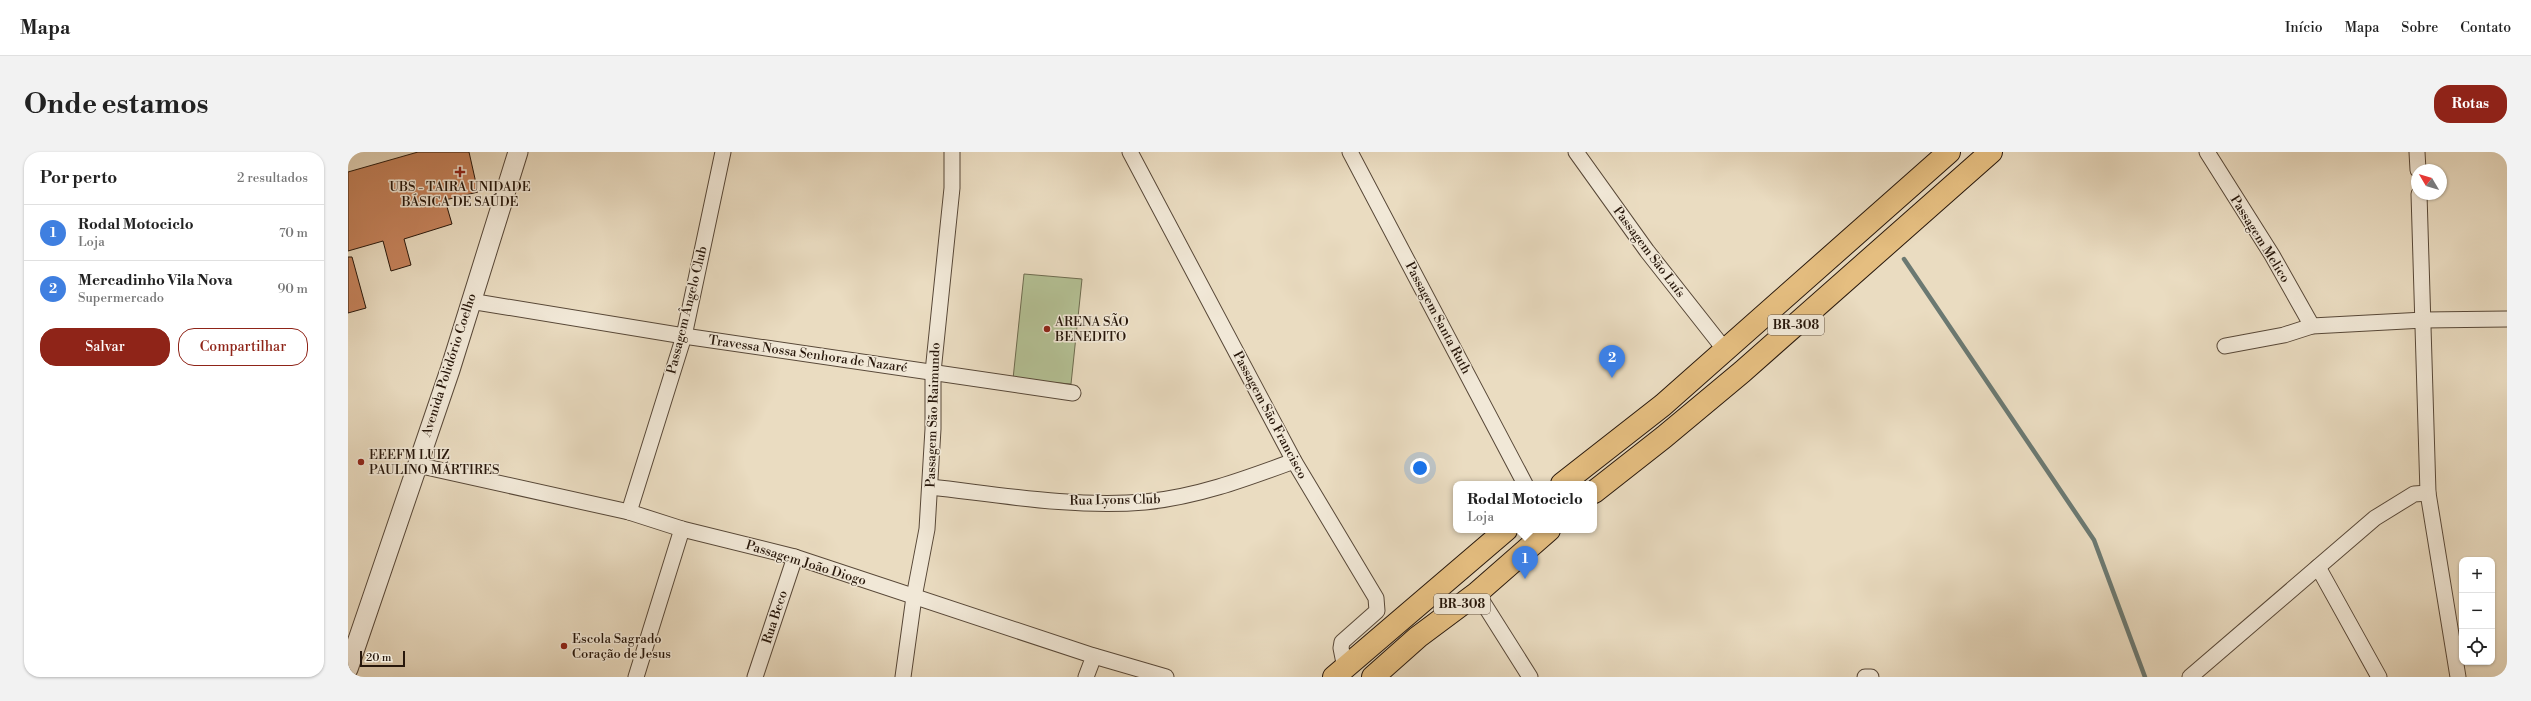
<!DOCTYPE html>
<html lang="pt">
<head>
<meta charset="utf-8">
<style>
  :root { --surface:#fff; --page:#f2f2f2; --text:#222; --muted:#767676; --line:#e0e0e0; --accent:#8f2418 }
  body { margin:0; font-family:"Libre Bodoni",serif; background:var(--page); color:var(--text) }
  .controls { position:absolute; right:12px; bottom:12px; display:grid; overflow:hidden; border-radius:8px; box-shadow:0 1px 3px #0004 }
  .controls button { width:36px; height:36px; display:grid; place-items:center; padding:0; border:0; border-bottom:1px solid var(--line); background:var(--surface); color:var(--text); font:20px sans-serif }
  .compass { position:absolute; left:2063px; top:12px; width:36px; height:36px; border-radius:50%; background:var(--surface); box-shadow:0 1px 3px #0004; rotate:308deg }
  .scale { position:absolute; left:12px; bottom:10px; width:45px; box-sizing:border-box; padding-left:4px; border:2px solid #27170b; border-top:0; font-size:11px; line-height:14px; white-space:nowrap; color:#27170b; -webkit-text-stroke:3px #f1e8d7; paint-order:stroke }
  .you { position:absolute; left:1072px; top:316px; width:14px; height:14px; margin:-10px; border:3px solid #fff; border-radius:50%; background:#1a73e8; box-shadow:0 0 0 6px #1a73e833 }
  .badge { display:grid; place-items:center; width:26px; height:26px; border-radius:50%; background:var(--accent); color:#fff; font-size:13px; font-weight:700 }
  .pin { position:absolute; translate:-50% -33px; filter:drop-shadow(0 1px 2px #0008) }
  .pin::after { content:''; position:absolute; top:21px; width:14px; height:12px; background:inherit; clip-path:polygon(0 0,100% 0,50% 100%) }
  .popup { position:absolute; left:1105px; top:329px; width:144px; height:52px; box-sizing:border-box; display:grid; place-content:center; border-radius:8px; background:var(--surface); filter:drop-shadow(0 1px 3px #0005); font-size:13px; white-space:nowrap; color:var(--muted) }
  .popup b { font-size:15px; color:var(--text) }
  .popup::after { content:''; position:absolute; left:50%; top:100%; margin-left:-8px; border:8px solid transparent; border-top-color:var(--surface) }
  .list { margin:0; padding:0; list-style:none }
  h2 { display:flex; justify-content:space-between; align-items:center; height:52px; margin:0; padding:0 16px; font-size:17px }
  h2 small { font-size:13px; font-weight:400; color:var(--muted) }
  .list li { display:grid; grid-template-columns:26px 1fr auto; gap:12px; align-items:center; box-sizing:border-box; height:56px; padding:0 16px; border-top:1px solid var(--line) }
  .list b { display:block; font-size:15px; white-space:nowrap }
  .list p { margin:0; font-size:13px; white-space:nowrap; color:var(--muted) }
  .list em { font-size:13px; font-style:normal; color:var(--muted) }
  .actions { display:flex; gap:8px; padding:12px 16px }
  .actions a { flex:1; padding:9px 0; border:1px solid var(--accent); border-radius:16px; text-align:center; font-size:14px; color:var(--accent) }
  .actions .main { background:var(--accent); color:#fff }
  .icon { flex:none; width:22px; height:22px; fill:none; stroke:currentColor; stroke-width:2; stroke-linecap:round; stroke-linejoin:round }
  .map { position:relative; flex:none; width:2159px; height:525px; overflow:hidden; border-radius:16px }
  header { display:flex; align-items:center; gap:24px; box-sizing:border-box; height:56px; padding:0 20px; background:var(--surface); border-bottom:1px solid var(--line) }
  header strong { font-size:19px }
  nav { display:flex; gap:22px; margin-inline-start:auto; font-size:14px }
  .intro { display:flex; align-items:center; justify-content:space-between; box-sizing:border-box; height:96px; padding:0 24px }
  h1 { margin:0; font-size:28px }
  .button { padding:10px 18px; border-radius:16px; background:var(--accent); color:#fff; font-size:14px; font-weight:700 }
  main { display:flex; gap:24px; padding:0 24px }
  aside { flex:1; background:var(--surface); border-radius:16px; box-shadow:0 1px 3px #0004 }
  .map>svg:first-child { display:block }
</style>
</head>
<body>
<header>
<strong>Mapa</strong>
<nav><a>Início</a><a>Mapa</a><a>Sobre</a><a>Contato</a></nav>
</header>
<div class="intro"><h1>Onde estamos</h1><a class="button">Rotas</a></div>
<main>
<aside>
<h2>Por perto<small>2 resultados</small></h2>
<ul class="list">
<li><span class="badge" style="background:#3f7fe0">1</span><div><b>Rodal Motociclo</b><p>Loja</p></div><em>70 m</em></li>
<li><span class="badge" style="background:#3f7fe0">2</span><div><b>Mercadinho Vila Nova</b><p>Supermercado</p></div><em>90 m</em></li>
</ul>
<div class="actions"><a class="main">Salvar</a><a>Compartilhar</a></div>
</aside>
<div class="map">
<svg width="2159" height="525" viewBox="0 0 2159 525">
  <rect width="100%" height="100%" fill="#eadcc1"/>
  <filter id="stains"><feTurbulence type="fractalNoise" baseFrequency=".005" numOctaves="4"/><feColorMatrix values="0 0 0 0 .2 0 0 0 0 .09 0 0 0 0 .02 0 0 0 .5 -.17"/></filter>
  <radialGradient id="worn" r=".72"><stop offset=".6" stop-color="#630" stop-opacity="0"/><stop offset="1" stop-color="#630" stop-opacity=".3"/></radialGradient>
  <polygon fill="#b4c195" stroke="#6e6c50" points="676,122 734,127 723,232 665,227"/>
  <g fill="none" stroke-linecap="round" stroke-linejoin="round">
    <polyline stroke="#6b7972" stroke-width="4.5" points="1556,107 1746,388 1797,525"/>
  </g>
  <g fill="#c6835c" stroke="#27170b">
    <polygon points="70,0 121,0 130,40 97,48 104,72 56,87 63,113 43,119 35,89 0,99 0,20"/>
    <polygon points="0,105 4,105 18,156 0,161"/>
  </g>
  <g fill="none" stroke-linecap="round" stroke-linejoin="round">
    <g stroke="#584838" stroke-width="17">
      <g id="minor">
        <polyline points="782,0 946,309 1028,446 1029,459 994,490 993,496 997,516"/>
        <polyline points="1002,0 1177,332"/>
        <polyline points="1228,0 1299,99 1377,198"/>
        <polyline points="1859,0 1924,103 1964,174"/>
        <polyline points="2069,0 2070,18"/>
        <polyline points="2071,42 2080,341 2110,525"/>
        <polyline points="122,149 336,184 725,241"/>
        <polyline points="1877,194 1936,183 1964,174 2076,168 2159,167"/>
        <polyline points="69,313 281,360 334,377 447,405 746,504 818,525"/>
        <path d="M583,335C653,343 726,356 797,350C849,345 897,327 946,309"/>
        <polyline points="281,360 336,184 375,0"/>
        <polyline points="1970,415 2031,525"/>
        <polyline points="1129,441 1182,525"/>
        <polyline points="288,525 334,377"/>
        <polyline points="407,525 447,405"/>
        <polyline points="555,525 566,445 579,377 585,277 585,220 604,36 604,0"/>
        <polyline points="738,525 746,504"/>
        <polyline points="1517,525 1523,525"/>
        <polyline points="1842,525 2027,366 2066,342 2080,341"/>
      </g>
    </g>
    <g stroke="#584838" stroke-width="21">
      <polyline id="tertiary" points="0,517 102,218 170,0"/>
    </g>
    <g stroke="#27170b" stroke-width="24">
      <g id="primary">
        <polyline points="1214,332 1315,253 1601,0"/>
        <polyline points="1246,340 1316,285 1394,220 1643,0"/>
        <polyline points="986,525 1158,378"/>
        <polyline points="1025,525 1070,485 1129,441 1201,378"/>
      </g>
    </g>
    <use href="#minor" stroke="#f1e8d7" stroke-width="15"/>
    <use href="#tertiary" stroke="#f1e8d7" stroke-width="19"/>
    <use href="#primary" stroke="#e5be80" stroke-width="22"/>
  </g>
  <g fill="#8f2418" stroke="#f1e8d7" stroke-width="1.5">
    <path d="M110 14h4v4h4v4h-4v4h-4v-4h-4v-4h4z"/>
    <circle cx="699" cy="177" r="4"/>
    <circle cx="13" cy="310" r="4"/>
    <circle cx="216" cy="494" r="4"/>
  </g>
  <g text-anchor="middle" dominant-baseline="central" stroke-width="3" stroke-linejoin="round" paint-order="stroke">
    <g fill="#f1e8d7" stroke="#645648" stroke-width="1">
      <rect x="1420" y="163" width="56" height="20" rx="3"/>
      <rect x="1086" y="442" width="56" height="20" rx="3"/>
    </g>
    <g font-size="12" font-weight="bold" fill="#27170b">
      <text x="1448" y="173">BR-308</text>
      <text x="1114" y="452">BR-308</text>
    </g>
    <g font-size="13" fill="#27170b" stroke="#f1e8d7" text-anchor="start">
      <text x="112" y="35" text-anchor="middle">UBS - TAIRA UNIDADE<tspan x="112" dy="15">BÁSICA DE SAÚDE</tspan></text>
      <text x="707" y="170">ARENA SÃO<tspan x="707" dy="15">BENEDITO</tspan></text>
      <text x="21" y="303">EEEFM LUIZ<tspan x="21" dy="15">PAULINO MÁRTIRES</tspan></text>
      <text x="224" y="487">Escola Sagrado<tspan x="224" dy="15">Coração de Jesus</tspan></text>
    </g>
    <g font-size="13" fill="#27170b" stroke="#f1e8d7">
      <text transform="translate(1912 87) rotate(58)">Passagem Melico</text>
      <text transform="translate(1301 100) rotate(53)">Passagem São Luís</text>
      <text transform="translate(339 158) rotate(-76)">Passagem Ângelo Club</text>
      <text transform="translate(1090 166) rotate(62)">Passagem Santa Ruth</text>
      <text transform="translate(460 202) rotate(8)">Travessa Nossa Senhora de Nazaré</text>
      <text transform="translate(101 213) rotate(-72)">Avenida Polidório Coelho</text>
      <text transform="translate(585 263) rotate(-88)">Passagem São Raimundo</text>
      <text transform="translate(922 263) rotate(62)">Passagem São Francisco</text>
      <text transform="translate(767 348) rotate(-1)">Rua Lyons Club</text>
      <text transform="translate(458 411) rotate(17)">Passagem João Diogo</text>
      <text transform="translate(427 465) rotate(-72)">Rua Beco</text>
    </g>
  </g>
  <rect width="100%" height="100%" filter="url(#stains)"/>
  <rect width="100%" height="100%" fill="url(#worn)"/>
</svg>
<div class="controls">
<button>+</button>
<button>−</button>
<button><svg class="icon" aria-label="locate" viewBox="0 0 24 24"><circle cx="12" cy="12" r="6"/><path d="M12 2v4M12 18v4M2 12h4M18 12h4"/></svg></button>
</div>
<svg class="compass" viewBox="-18 -18 36 36"><path d="M0-13l5 13h-10z" fill="#e53935"/><path d="M0 13l5-13h-10z" fill="#767676"/></svg>
<div class="scale">20 m</div>
<div class="you"></div>
<div class="pin badge" style="left:1177px;top:427px;background:#3f7fe0">1</div>
<div class="popup"><b>Rodal Motociclo</b>Loja</div>
<div class="pin badge" style="left:1264px;top:226px;background:#3f7fe0">2</div>
</div>
</main>
</body>
</html>
